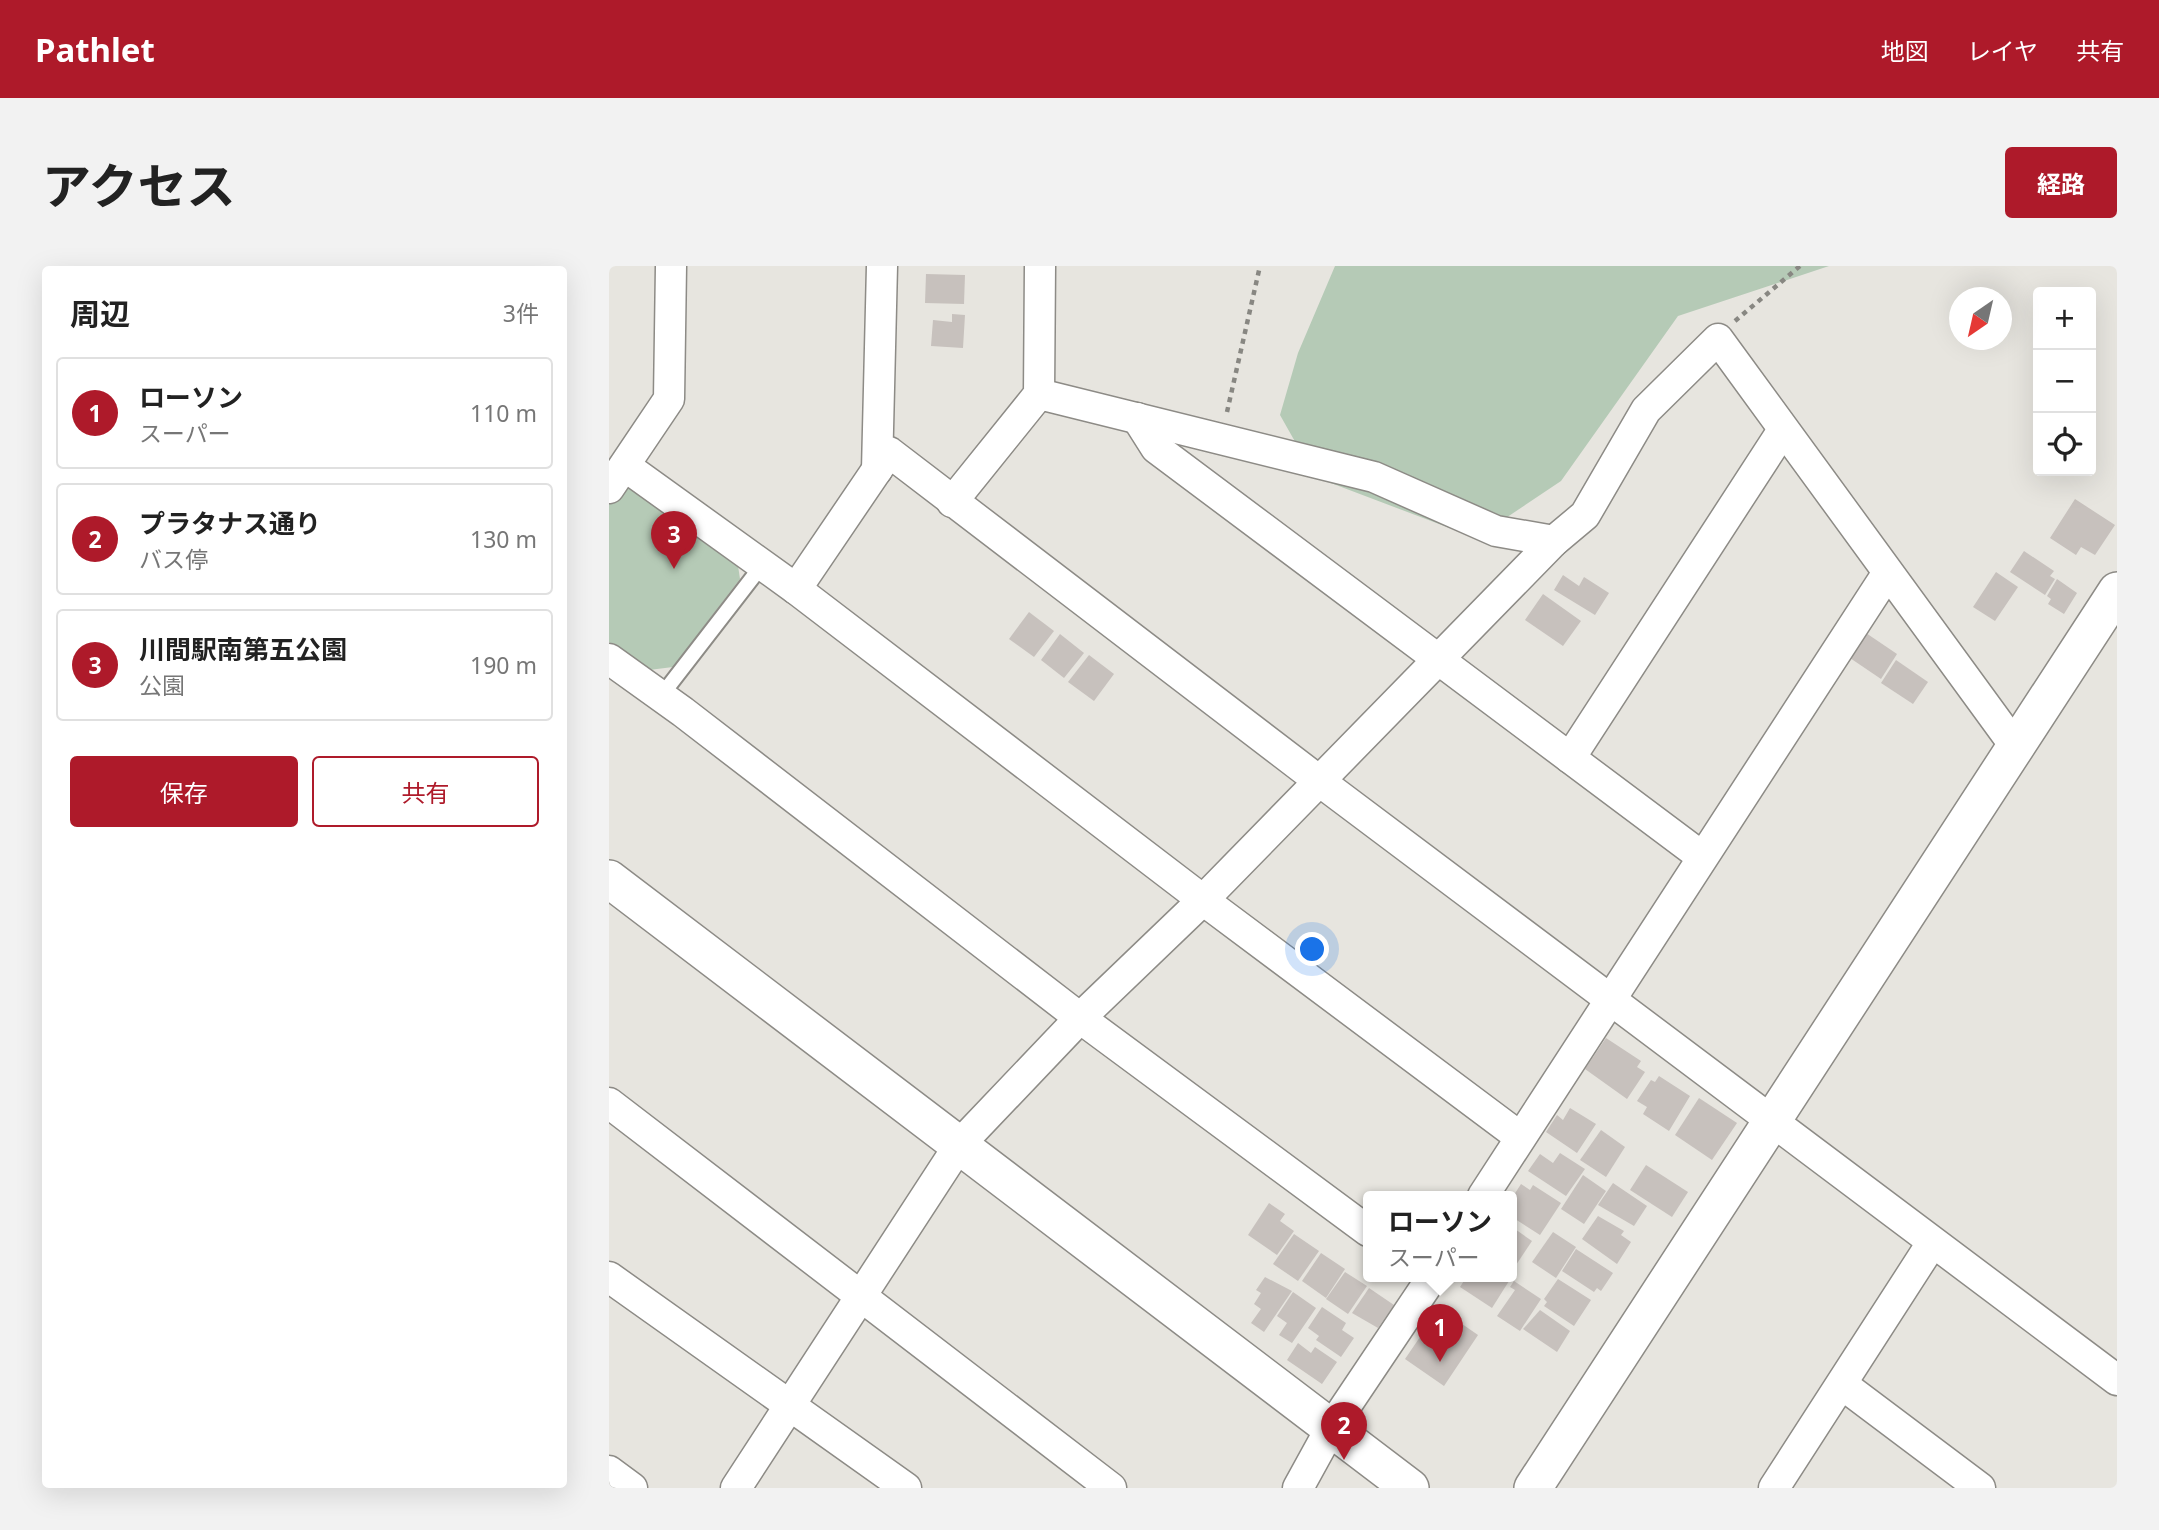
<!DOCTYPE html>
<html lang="ja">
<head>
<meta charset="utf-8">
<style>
  :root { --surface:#fff; --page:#f2f2f2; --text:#222; --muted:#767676; --line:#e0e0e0; --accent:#ae1a2a }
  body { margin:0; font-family:"Noto Sans","Noto Sans JP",sans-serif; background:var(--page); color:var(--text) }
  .controls { position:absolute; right:21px; top:21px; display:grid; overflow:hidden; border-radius:7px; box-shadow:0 7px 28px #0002 }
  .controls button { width:63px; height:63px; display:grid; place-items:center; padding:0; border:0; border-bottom:2px solid var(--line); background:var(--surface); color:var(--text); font:35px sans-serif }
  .compass { position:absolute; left:1340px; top:21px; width:63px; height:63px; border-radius:50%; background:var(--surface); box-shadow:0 7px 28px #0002; rotate:214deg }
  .you { position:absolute; left:704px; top:684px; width:24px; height:24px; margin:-18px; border:5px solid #fff; border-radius:50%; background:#1a73e8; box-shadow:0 0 0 10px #1a73e833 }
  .badge { display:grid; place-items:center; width:46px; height:46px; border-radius:50%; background:var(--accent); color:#fff; font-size:23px; font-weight:700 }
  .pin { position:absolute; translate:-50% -58px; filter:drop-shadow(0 2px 4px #0008) }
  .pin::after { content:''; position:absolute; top:37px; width:24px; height:21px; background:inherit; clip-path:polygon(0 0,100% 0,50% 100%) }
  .popup { position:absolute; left:754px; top:925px; width:154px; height:91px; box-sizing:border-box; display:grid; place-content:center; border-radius:7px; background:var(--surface); filter:drop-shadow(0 2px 5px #0005); font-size:23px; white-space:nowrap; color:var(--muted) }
  .popup b { font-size:26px; color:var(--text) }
  .popup::after { content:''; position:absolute; left:50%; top:100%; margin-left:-14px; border:14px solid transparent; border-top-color:var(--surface) }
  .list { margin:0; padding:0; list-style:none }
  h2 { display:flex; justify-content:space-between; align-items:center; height:91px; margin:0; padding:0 28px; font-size:30px }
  h2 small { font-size:23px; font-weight:400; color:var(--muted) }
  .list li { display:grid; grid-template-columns:46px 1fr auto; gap:21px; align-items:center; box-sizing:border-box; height:112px; margin:0 14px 14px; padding:0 14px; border:2px solid var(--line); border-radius:7px }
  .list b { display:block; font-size:26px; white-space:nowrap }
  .list p { margin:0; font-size:23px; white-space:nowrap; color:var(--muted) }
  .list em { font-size:23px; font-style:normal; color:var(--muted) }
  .actions { display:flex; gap:14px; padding:21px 28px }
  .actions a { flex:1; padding:16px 0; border:2px solid var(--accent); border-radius:7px; text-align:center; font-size:24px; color:var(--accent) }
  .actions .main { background:var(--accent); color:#fff }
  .icon { flex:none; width:38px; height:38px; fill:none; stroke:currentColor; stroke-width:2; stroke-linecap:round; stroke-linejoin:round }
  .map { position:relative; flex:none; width:1508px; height:1222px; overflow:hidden; border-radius:7px }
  header { display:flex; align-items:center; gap:42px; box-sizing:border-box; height:98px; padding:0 35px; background:var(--accent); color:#fff }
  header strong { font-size:33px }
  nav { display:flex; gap:38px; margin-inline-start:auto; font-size:24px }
  .intro { display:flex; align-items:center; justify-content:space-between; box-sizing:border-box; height:168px; padding:0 42px }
  h1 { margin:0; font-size:49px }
  .button { padding:18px 32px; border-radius:7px; background:var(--accent); color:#fff; font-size:24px; font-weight:700 }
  main { display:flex; gap:42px; padding:0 42px }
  aside { flex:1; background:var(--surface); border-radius:7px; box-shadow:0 7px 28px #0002 }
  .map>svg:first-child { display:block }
</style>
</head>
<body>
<header>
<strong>Pathlet</strong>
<nav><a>地図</a><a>レイヤ</a><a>共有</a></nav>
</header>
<div class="intro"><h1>アクセス</h1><a class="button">経路</a></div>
<main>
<aside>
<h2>周辺<small>3件</small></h2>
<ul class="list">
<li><span class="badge">1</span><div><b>ローソン</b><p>スーパー</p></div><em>110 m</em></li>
<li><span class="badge">2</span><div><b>プラタナス通り</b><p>バス停</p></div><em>130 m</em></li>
<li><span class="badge">3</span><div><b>川間駅南第五公園</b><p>公園</p></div><em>190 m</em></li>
</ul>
<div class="actions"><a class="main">保存</a><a>共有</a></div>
</aside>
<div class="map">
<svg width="1508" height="1222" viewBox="0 0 1508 1222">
  <rect width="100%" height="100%" fill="#e7e5df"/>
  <g fill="#b5cab6">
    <polygon points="726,0 1220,0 1069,50 952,215 867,272 706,211 671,149 689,87"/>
    <polygon points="11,219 29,219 128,293 131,313 64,401 40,404 0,376 0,234"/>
  </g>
  <g fill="#c7c1bd">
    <polygon points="317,8 356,9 355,38 316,37"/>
    <polygon points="343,48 356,49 354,82 322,80 324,54 343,56"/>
    <polygon points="1466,233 1506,259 1486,289 1472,281 1467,289 1441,272"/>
    <polygon points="1415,285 1445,305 1441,310 1446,313 1436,329 1401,306"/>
    <polygon points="1387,306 1409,321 1386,355 1364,341"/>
    <polygon points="954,309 970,320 975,311 1000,327 986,349 945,324"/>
    <polygon points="1448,313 1468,327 1455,348 1439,338 1442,333 1438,330"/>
    <polygon points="934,328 972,355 954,380 916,354"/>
    <polygon points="420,346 445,365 425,391 400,373"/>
    <polygon points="1257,367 1288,388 1272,413 1241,392"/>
    <polygon points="451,368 475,387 455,412 432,394"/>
    <polygon points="480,389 505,408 485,435 459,416"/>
    <polygon points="1287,394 1319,416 1304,438 1272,417"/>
    <polygon points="997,772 1032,795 1028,801 1036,806 1018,833 976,803"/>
    <polygon points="1050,810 1081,830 1060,865 1034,848 1038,841 1028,835 1042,814 1046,816"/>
    <polygon points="1090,832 1128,857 1103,894 1066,869"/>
    <polygon points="961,842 987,858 968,887 937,866 948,849 954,854"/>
    <polygon points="992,864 1016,881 997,911 971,894"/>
    <polygon points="951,887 976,903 957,930 919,905 931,888 944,897"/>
    <polygon points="1037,899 1079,926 1063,951 1021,924"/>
    <polygon points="974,909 997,925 975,958 952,943"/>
    <polygon points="1004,917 1038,940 1025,960 989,939"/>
    <polygon points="912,918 921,924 924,919 952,937 931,969 903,951 908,944 903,940 903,932"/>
    <polygon points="660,937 676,948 671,955 685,965 668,989 639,969"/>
    <polygon points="989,950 1015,965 1012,969 1022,976 1008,998 973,973"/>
    <polygon points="903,961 923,975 905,1002 903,1001"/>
    <polygon points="944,966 967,981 947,1012 923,996"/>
    <polygon points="685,968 710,985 689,1015 664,998"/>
    <polygon points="967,983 1004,1007 992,1025 988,1022 985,1026 953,1005"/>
    <polygon points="712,987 736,1003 717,1032 693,1015"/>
    <polygon points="736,1006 758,1020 739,1048 717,1033"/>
    <polygon points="858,1010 893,1010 900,1015 883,1042 851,1021"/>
    <polygon points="656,1011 683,1025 655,1066 642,1057 652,1043 645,1038 652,1027 647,1024"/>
    <polygon points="949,1013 982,1034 965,1060 935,1040 938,1036 935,1033"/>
    <polygon points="905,1015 932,1033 911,1065 888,1050 906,1024 901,1021"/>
    <polygon points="760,1022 785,1039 769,1062 743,1047"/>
    <polygon points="684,1026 707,1042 683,1077 670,1069 678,1057 668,1050"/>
    <polygon points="713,1041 737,1057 733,1064 745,1072 732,1091 707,1074 710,1070 699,1062"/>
    <polygon points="931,1044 961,1065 948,1086 914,1063"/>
    <polygon points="843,1051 869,1069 835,1120 796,1093 824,1052 837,1060"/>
    <polygon points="689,1077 702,1087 706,1081 728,1096 713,1118 678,1094"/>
  </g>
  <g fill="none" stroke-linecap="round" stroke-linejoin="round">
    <g stroke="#8d8b86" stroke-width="18">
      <polyline id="service" points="52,430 154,298"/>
    </g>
    <g stroke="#8d8b86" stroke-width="33">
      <g id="minor">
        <polyline points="430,128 765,211 887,265 945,275"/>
        <polyline points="528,152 547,182 1092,590"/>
        <polyline points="16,200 187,323 594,634 911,871"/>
        <polyline points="268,204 273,0"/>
        <polyline points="0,222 60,133 62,0"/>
        <polyline points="343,236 430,128 431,0"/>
        <polyline points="187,323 280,186 709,514 1508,1114"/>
        <polyline points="0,393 74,446 471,752 759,965"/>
        <polyline points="961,492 1174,164"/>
        <polyline points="0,837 502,1222"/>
        <polyline points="874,930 1278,308"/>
        <polyline points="0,1011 297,1222"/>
        <polyline points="1234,1119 1371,1222"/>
        <polyline points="0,1205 23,1222"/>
        <polyline points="127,1222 351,878 471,752 594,634 945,275 976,249 1037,144 1109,73 1406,480"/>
        <polyline points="689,1222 722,1162 824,1010"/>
        <polyline points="1165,1222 1323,977"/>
      </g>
    </g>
    <g stroke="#8d8b86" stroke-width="40">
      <g id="tertiary">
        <polyline points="0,613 801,1222"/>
        <polyline points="924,1222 1508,325"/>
      </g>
    </g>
    <g stroke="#888782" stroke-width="4.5" stroke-dasharray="5 5" stroke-linecap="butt">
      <polyline points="1126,55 1191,0"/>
      <polyline points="618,146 651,0"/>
    </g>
    <use href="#service" stroke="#fff" stroke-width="14"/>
    <use href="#minor" stroke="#fff" stroke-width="30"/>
    <use href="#tertiary" stroke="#fff" stroke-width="37"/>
  </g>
</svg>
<div class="controls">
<button>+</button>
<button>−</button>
<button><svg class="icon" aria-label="locate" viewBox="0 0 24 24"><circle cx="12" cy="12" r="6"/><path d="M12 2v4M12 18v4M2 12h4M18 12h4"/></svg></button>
</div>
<svg class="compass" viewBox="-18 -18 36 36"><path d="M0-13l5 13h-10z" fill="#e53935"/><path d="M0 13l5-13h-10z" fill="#767676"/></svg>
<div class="you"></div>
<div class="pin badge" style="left:831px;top:1096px">1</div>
<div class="popup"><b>ローソン</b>スーパー</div>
<div class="pin badge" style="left:735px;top:1194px">2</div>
<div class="pin badge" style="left:65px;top:303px">3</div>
</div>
</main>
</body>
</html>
